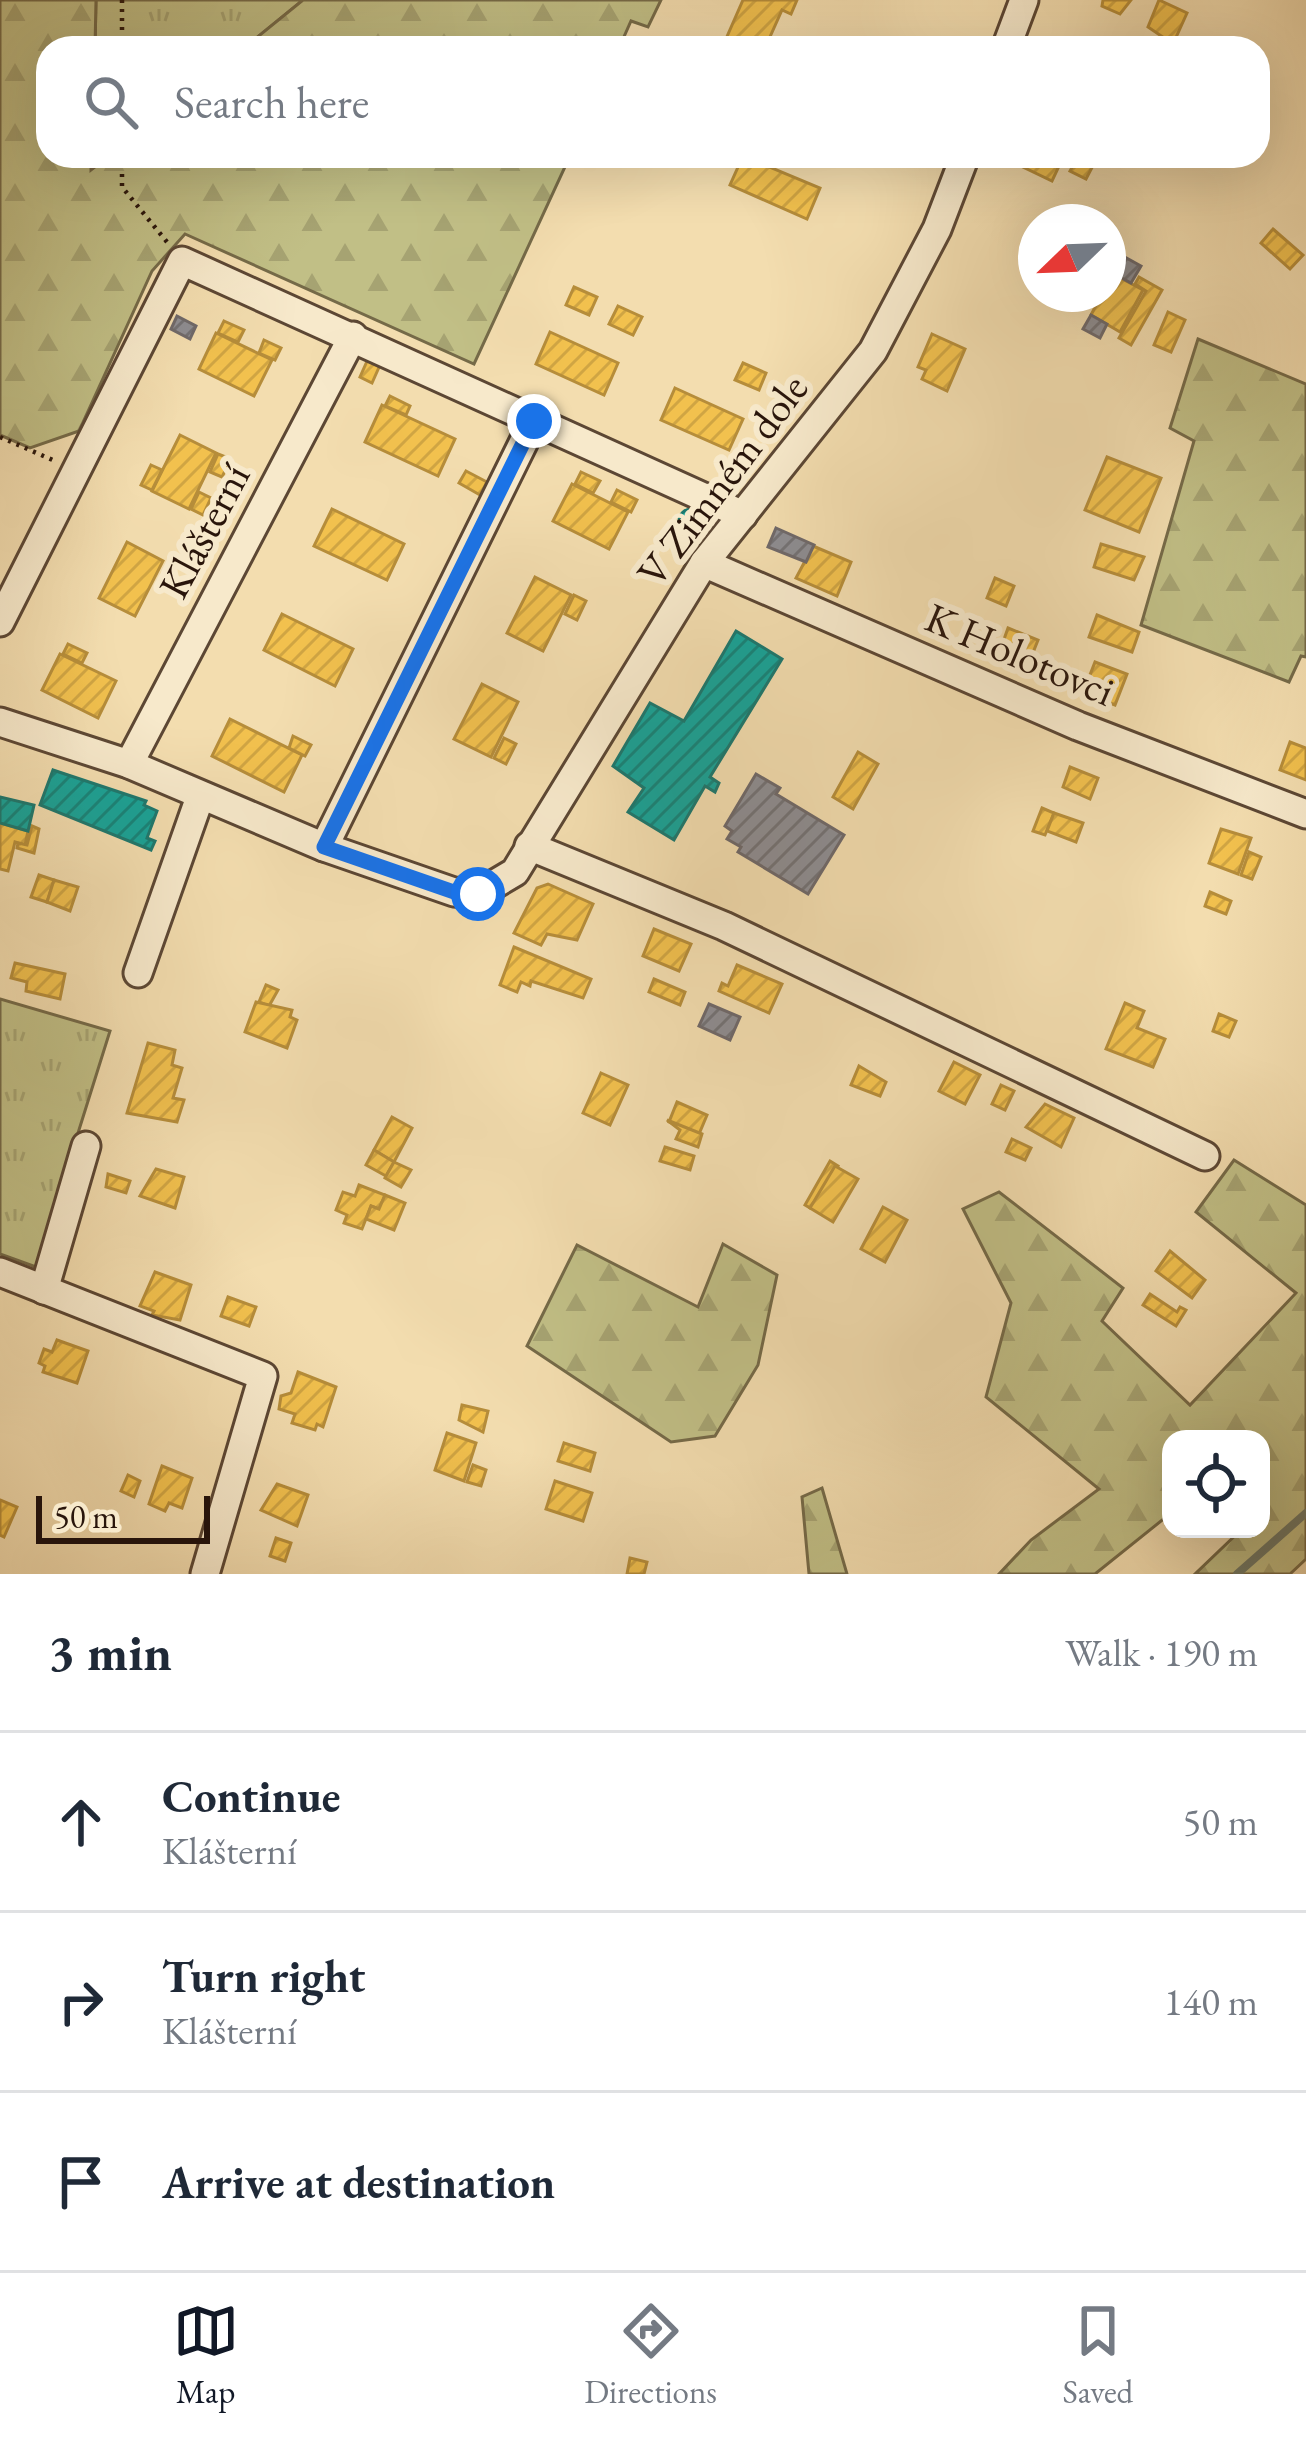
<!DOCTYPE html>
<html lang="en">
<head>
<meta charset="utf-8">
<style>
  :root { --surface:#fff; --page:#f6f6f7; --text:#1f2937; --muted:#747a83; --line:#e0e1e3; --accent:#111827 }
  body { margin:0; font-family:"EB Garamond",serif; background:var(--page); color:var(--text) }
  .controls { position:absolute; right:36px; bottom:36px; display:grid; overflow:hidden; border-radius:24px; box-shadow:0 12px 48px #0002 }
  .controls button { width:108px; height:108px; display:grid; place-items:center; padding:0; border:0; border-bottom:3px solid var(--line); background:var(--surface); color:var(--text); font:60px sans-serif }
  .compass { position:absolute; left:1018px; top:204px; width:108px; height:108px; border-radius:50%; background:var(--surface); box-shadow:0 12px 48px #0002; rotate:247deg }
  .scale { position:absolute; left:36px; bottom:30px; width:174px; box-sizing:border-box; padding-left:12px; border:6px solid #29150b; border-top:0; font-size:33px; line-height:42px; white-space:nowrap; color:#29150b; -webkit-text-stroke:9px #f7e9cb; paint-order:stroke }
  .stop { position:absolute; width:36px; height:36px; margin:-27px; border:9px solid #1a73e8; border-radius:50%; background:#fff }
  .stop.end { background:#1a73e8; border-color:#fff; box-shadow:0 3px 12px #0008 }
  .list { margin:0; padding:0; list-style:none }
  h2 { display:flex; justify-content:space-between; align-items:center; height:156px; margin:0; padding:0 48px; font-size:51px }
  h2 small { font-size:39px; font-weight:400; color:var(--muted) }
  .list li { display:grid; grid-template-columns:78px 1fr auto; gap:36px; align-items:center; box-sizing:border-box; height:180px; padding:0 48px; border-top:3px solid var(--line) }
  .list b { display:block; font-size:45px; white-space:nowrap }
  .list p { margin:0; font-size:39px; white-space:nowrap; color:var(--muted) }
  .list em { font-size:39px; font-style:normal; color:var(--muted) }
  .icon { flex:none; width:66px; height:66px; fill:none; stroke:currentColor; stroke-width:2; stroke-linecap:round; stroke-linejoin:round }
  .map { position:relative; flex:none; width:1306px; height:1574px; overflow:hidden }
  .search { position:absolute; background:var(--surface); box-shadow:0 12px 48px #0002; left:36px; right:36px; top:36px; height:132px; display:flex; align-items:center; gap:30px; box-sizing:border-box; padding:0 42px; border-radius:36px; color:var(--muted); font-size:45px }
  .sheet { height:696px; background:var(--surface) }
  nav { display:flex; justify-content:space-around; align-items:center; box-sizing:border-box; height:168px; border-top:3px solid var(--line); background:var(--surface); font-size:33px; color:var(--muted) }
  nav a { display:grid; justify-items:center; gap:6px }
  nav .on { color:var(--accent) }
  .map>svg:first-child { display:block }
</style>
</head>
<body>
<div class="map">
<svg width="1306" height="1574" viewBox="0 0 1306 1574">
  <defs>
    <pattern id="grass-tufts" width="24" height="20" patternUnits="userSpaceOnUse" patternTransform="scale(3)"><rect width="24" height="20" fill="#c1bf86"/><path d="M3 7l-1-3M5 7V3M7 7l1-3M15 17l-1-3M17 17v-4M19 17l1-3" fill="none" stroke="#a6a372"/></pattern>
    <pattern id="forest-firs" width="22" height="20" patternUnits="userSpaceOnUse" patternTransform="scale(3)"><rect width="22" height="20" fill="#c1bf86"/><path d="M5 1l3.5 6h-7zM16 11l3.5 6h-7z" fill="#a6a372"/></pattern>
    <pattern id="homes-hatch" width="6" height="6" patternUnits="userSpaceOnUse" patternTransform="scale(3)"><rect width="6" height="6" fill="#f2c14e"/><path d="M-1 1l2-2M0 6l6-6M5 7l2-2" fill="none" stroke="#d0a543"/></pattern>
    <pattern id="public-hatch" width="6" height="6" patternUnits="userSpaceOnUse" patternTransform="scale(3)"><rect width="6" height="6" fill="#17a398"/><path d="M-1 1l2-2M0 6l6-6M5 7l2-2" fill="none" stroke="#15847a"/></pattern>
    <pattern id="industry-hatch" width="6" height="6" patternUnits="userSpaceOnUse" patternTransform="scale(3)"><rect width="6" height="6" fill="#8d8d92"/><path d="M-1 1l2-2M0 6l6-6M5 7l2-2" fill="none" stroke="#737275"/></pattern>
  </defs>
  <rect width="100%" height="100%" fill="#f3ddaf"/>
  <filter id="stains"><feTurbulence type="fractalNoise" baseFrequency=".00167" numOctaves="4"/><feColorMatrix values="0 0 0 0 .2 0 0 0 0 .09 0 0 0 0 .02 0 0 0 .5 -.17"/></filter>
  <radialGradient id="worn" r=".72"><stop offset=".6" stop-color="#630" stop-opacity="0"/><stop offset="1" stop-color="#630" stop-opacity=".3"/></radialGradient>
  <g fill="url(#grass-tufts)" stroke="#756a48" stroke-width="3">
    <polygon points="96,0 303,0 244,48 95,48"/>
    <polygon points="0,999 110,1031 36,1267 0,1254"/>
  </g>
  <g fill="url(#forest-firs)" stroke="#756a48" stroke-width="3">
    <polygon points="0,0 96,0 95,48 48,48 48,156 91,156 91,170 109,156 570,156 474,364 185,234 152,271 79,431 30,448 0,435"/>
    <polygon points="303,0 661,0 648,27 631,21 619,48 244,48"/>
    <polygon points="1198,339 1306,384 1306,657 1301,656 1289,682 1141,625 1194,441 1170,428"/>
    <polygon points="1234,1160 1306,1205 1306,1559 1290,1574 1195,1574 1242,1529 1261,1529 1261,1439 1171,1439 1171,1513 1095,1574 999,1574 1031,1540 1099,1489 986,1397 1011,1303 963,1209 999,1192 1123,1288 1102,1321 1190,1405 1296,1293 1196,1212"/>
    <polygon points="723,1244 777,1275 758,1365 715,1436 671,1442 527,1346 577,1245 698,1307"/>
    <polygon points="822,1488 847,1574 809,1574 802,1497"/>
  </g>
  <g fill="url(#homes-hatch)" stroke="#b68d3a" stroke-width="3">
    <polygon points="743,0 797,0 791,14 782,10 765,48 722,48"/>
    <polygon points="1103,0 1131,0 1120,14 1102,6"/>
    <polygon points="1159,0 1187,13 1173,44 1148,27"/>
    <polygon points="743,156 820,188 807,219 730,185"/>
    <polygon points="1028,156 1055,156 1052,162 1059,166 1052,181 1023,167"/>
    <polygon points="1078,156 1098,156 1086,179 1070,171"/>
    <polygon points="1273,229 1303,255 1290,269 1261,243"/>
    <polygon points="1113,274 1143,290 1120,332 1091,315 1102,294 1108,294"/>
    <polygon points="1139,277 1162,290 1131,345 1119,338 1146,291 1135,284"/>
    <polygon points="574,287 597,297 589,315 566,305"/>
    <polygon points="618,306 642,317 633,335 609,324"/>
    <polygon points="1168,312 1185,320 1171,352 1154,345"/>
    <polygon points="224,321 244,330 238,342 218,333"/>
    <polygon points="550,332 618,363 604,395 536,364"/>
    <polygon points="216,333 272,360 254,396 199,369"/>
    <polygon points="932,334 965,349 947,391 922,379 926,370 918,367"/>
    <polygon points="264,340 281,348 275,360 259,353"/>
    <polygon points="368,359 380,365 372,383 360,377"/>
    <polygon points="743,363 766,373 759,390 735,380"/>
    <polygon points="675,388 743,419 729,450 661,420"/>
    <polygon points="390,396 410,406 406,415 385,406"/>
    <polygon points="382,405 455,439 438,476 365,442"/>
    <polygon points="180,435 216,453 189,509 152,491"/>
    <polygon points="218,454 231,459 222,477 210,472"/>
    <polygon points="1107,457 1161,478 1139,532 1085,510"/>
    <polygon points="151,465 162,470 152,490 141,485"/>
    <polygon points="466,471 487,482 480,495 459,483"/>
    <polygon points="581,472 600,481 593,493 575,484"/>
    <polygon points="572,484 628,512 609,549 553,521"/>
    <polygon points="617,490 637,500 631,512 611,502"/>
    <polygon points="199,492 211,498 203,515 191,509"/>
    <polygon points="332,509 404,544 387,580 314,546"/>
    <polygon points="127,542 163,561 135,616 99,598"/>
    <polygon points="1101,544 1144,557 1134,580 1094,567"/>
    <polygon points="813,546 851,562 837,596 796,578"/>
    <polygon points="535,577 571,595 543,651 507,633"/>
    <polygon points="995,578 1014,586 1006,606 987,598"/>
    <polygon points="574,595 586,601 577,620 565,614"/>
    <polygon points="282,614 353,649 335,686 264,650"/>
    <polygon points="1097,615 1139,632 1132,652 1089,637"/>
    <polygon points="1008,628 1038,640 1026,670 997,659"/>
    <polygon points="68,644 87,653 82,663 63,654"/>
    <polygon points="60,654 116,681 98,718 42,690"/>
    <polygon points="1095,662 1127,674 1115,705 1083,693"/>
    <polygon points="482,684 518,702 491,757 454,739"/>
    <polygon points="230,719 302,755 284,792 212,756"/>
    <polygon points="293,736 311,745 305,756 289,748"/>
    <polygon points="504,738 516,744 506,764 494,758"/>
    <polygon points="1290,742 1306,748 1306,780 1280,770"/>
    <polygon points="858,752 878,764 853,809 833,797"/>
    <polygon points="1070,767 1098,778 1090,799 1063,787"/>
    <polygon points="1042,808 1054,813 1045,835 1033,831"/>
    <polygon points="1054,813 1083,823 1076,842 1047,831"/>
    <polygon points="0,823 28,831 25,845 15,842 8,871 0,869"/>
    <polygon points="32,826 39,829 34,853 17,848 18,843 27,845"/>
    <polygon points="1221,829 1251,838 1238,874 1209,863"/>
    <polygon points="1249,852 1261,857 1252,879 1241,875"/>
    <polygon points="39,875 54,880 47,902 31,897"/>
    <polygon points="54,880 78,887 70,911 47,902"/>
    <polygon points="548,884 593,904 577,940 547,934 541,945 514,933 537,888"/>
    <polygon points="1210,892 1231,901 1226,914 1205,906"/>
    <polygon points="654,929 691,944 679,971 643,956"/>
    <polygon points="514,947 591,979 583,998 531,981 530,986 521,982 517,992 500,985"/>
    <polygon points="15,963 65,974 60,999 26,991 27,982 11,978"/>
    <polygon points="737,965 782,984 769,1013 719,991 722,983 728,986"/>
    <polygon points="654,979 685,992 680,1005 649,992"/>
    <polygon points="266,985 278,990 269,1006 259,1002"/>
    <polygon points="256,1002 292,1010 290,1017 297,1020 287,1048 245,1032"/>
    <polygon points="1125,1003 1144,1011 1137,1028 1165,1039 1153,1067 1106,1049"/>
    <polygon points="1219,1014 1236,1021 1229,1037 1213,1031"/>
    <polygon points="148,1043 175,1050 172,1065 182,1068 173,1098 184,1100 177,1122 127,1113"/>
    <polygon points="954,1062 980,1075 965,1104 939,1091"/>
    <polygon points="859,1066 886,1082 880,1096 851,1085"/>
    <polygon points="601,1073 628,1085 610,1125 583,1113"/>
    <polygon points="1001,1085 1014,1091 1005,1110 992,1104"/>
    <polygon points="677,1102 707,1115 699,1134 669,1122"/>
    <polygon points="1045,1104 1074,1118 1061,1147 1026,1127"/>
    <polygon points="392,1117 412,1128 394,1162 374,1150"/>
    <polygon points="667,1120 702,1134 698,1147 676,1139 680,1130"/>
    <polygon points="1012,1139 1031,1148 1025,1160 1006,1152"/>
    <polygon points="665,1147 694,1156 690,1170 660,1161"/>
    <polygon points="374,1150 394,1162 386,1176 366,1165"/>
    <polygon points="830,1161 838,1166 810,1208 805,1205"/>
    <polygon points="394,1162 411,1170 401,1187 385,1178"/>
    <polygon points="835,1166 858,1179 833,1222 810,1208"/>
    <polygon points="156,1169 184,1177 175,1208 140,1196"/>
    <polygon points="108,1174 130,1181 126,1193 106,1187"/>
    <polygon points="359,1185 385,1195 379,1209 371,1206 362,1229 344,1223 347,1215 336,1210 343,1192 355,1196"/>
    <polygon points="385,1195 405,1203 394,1230 366,1219 371,1206 379,1209"/>
    <polygon points="883,1207 907,1220 885,1262 861,1249"/>
    <polygon points="1170,1251 1205,1280 1192,1298 1156,1271"/>
    <polygon points="155,1272 191,1285 180,1320 152,1315 154,1311 140,1306"/>
    <polygon points="1150,1294 1177,1312 1180,1307 1186,1310 1176,1326 1143,1305"/>
    <polygon points="228,1297 256,1307 249,1326 221,1316"/>
    <polygon points="57,1340 88,1351 77,1383 43,1372 45,1366 39,1363 44,1349 52,1352"/>
    <polygon points="298,1372 336,1387 323,1427 317,1424 315,1430 292,1423 295,1414 279,1409 281,1396 291,1393"/>
    <polygon points="462,1405 488,1411 483,1432 459,1420"/>
    <polygon points="447,1433 476,1443 464,1481 435,1470"/>
    <polygon points="564,1443 595,1453 590,1471 558,1461"/>
    <polygon points="473,1465 486,1470 481,1486 467,1482"/>
    <polygon points="162,1466 192,1478 182,1508 169,1503 165,1511 149,1504"/>
    <polygon points="128,1475 140,1481 134,1497 121,1491"/>
    <polygon points="555,1481 592,1493 583,1521 546,1509"/>
    <polygon points="277,1484 308,1495 297,1526 261,1510"/>
    <polygon points="0,1500 17,1507 4,1537 0,1535"/>
    <polygon points="276,1538 291,1543 285,1561 270,1556"/>
    <polygon points="630,1558 647,1562 644,1574 627,1574"/>
  </g>
  <g fill="url(#public-hatch)" stroke="#1c786e" stroke-width="3">
    <circle cx="691" cy="521" r="12"/>
    <polygon points="736,631 782,659 710,777 719,783 715,792 705,786 674,840 628,812 644,788 613,766 650,703 684,721"/>
    <polygon points="53,770 146,801 144,805 157,811 147,838 155,841 151,850 40,805"/>
    <polygon points="0,797 34,805 28,831 0,823"/>
  </g>
  <g fill="url(#industry-hatch)" stroke="#6f696a" stroke-width="3">
    <polygon points="1121,255 1141,266 1131,283 1111,272"/>
    <polygon points="1091,315 1107,324 1100,338 1083,329"/>
    <polygon points="177,316 196,326 190,339 171,329"/>
    <polygon points="776,528 814,545 806,562 768,547"/>
    <polygon points="756,774 780,788 776,794 844,835 808,894 738,852 741,847 727,839 732,831 725,826"/>
    <polygon points="709,1004 740,1017 730,1040 699,1026"/>
  </g>
  <g fill="none" stroke-linecap="round" stroke-linejoin="round">
    <polyline stroke="#6e7969" stroke-width="8" points="1237,1574 1306,1513"/>
    <g stroke="#5c4734" stroke-width="33">
      <g id="minor">
        <polyline points="1006,48 1024,0"/>
        <polyline points="704,563 1078,726 1306,814"/>
        <polyline points="0,622 182,261 743,515"/>
        <polyline points="0,722 129,764 324,847 454,892 478,894 515,872 704,563 873,351 937,229 965,156"/>
        <polyline points="129,764 353,336"/>
        <polyline points="529,846 724,926 1205,1156"/>
        <polyline points="324,847 534,421"/>
        <polyline points="138,973 200,797"/>
        <polyline points="0,1272 263,1376 205,1574"/>
        <polyline points="44,1290 86,1146"/>
      </g>
    </g>
    <g stroke="#29150b" stroke-width="4.5" stroke-dasharray="3 6" stroke-linecap="butt">
      <polyline points="122,48 122,0"/>
      <polyline points="122,156 122,187 167,242"/>
      <polyline points="0,437 55,461"/>
    </g>
    <use href="#minor" stroke="#f7e9cb" stroke-width="27"/>
  </g>
  <g fill="none" stroke-linecap="round" stroke-linejoin="round">
    <polyline stroke="#1a73e8" stroke-width="15" points="478,894 454,892 324,847 534,421"/>
  </g>
  <g text-anchor="middle" dominant-baseline="central" stroke-width="12" stroke-linejoin="round" paint-order="stroke">
    <g font-size="42" fill="#29150b" stroke="#f7e9cb">
      <text transform="translate(722 480) rotate(-53)">V Zimném dole</text>
      <text transform="translate(204 531) rotate(-62)">Klášterní</text>
      <text transform="translate(1020 654) rotate(23)">K Holotovci</text>
    </g>
  </g>
  <rect width="100%" height="100%" filter="url(#stains)"/>
  <rect width="100%" height="100%" fill="url(#worn)"/>
</svg>
<div class="controls">
<button><svg class="icon" aria-label="locate" viewBox="0 0 24 24"><circle cx="12" cy="12" r="6"/><path d="M12 2v4M12 18v4M2 12h4M18 12h4"/></svg></button>
</div>
<svg class="compass" viewBox="-18 -18 36 36"><path d="M0-13l5 13h-10z" fill="#e53935"/><path d="M0 13l5-13h-10z" fill="#747a83"/></svg>
<div class="scale">50 m</div>
<div class="stop" style="left:478px;top:894px"></div>
<div class="stop end" style="left:534px;top:421px"></div>
<div class="search"><svg class="icon" aria-label="search" viewBox="0 0 24 24"><circle cx="10" cy="10" r="6"/><path d="M15 15l6 6"/></svg>Search here</div>
</div>
<section class="sheet">
<h2>3 min<small>Walk · 190 m</small></h2>
<ul class="list">
<li><svg class="icon" aria-label="ahead" viewBox="0 0 24 24"><path d="M12 20V5M6 11l6-6 6 6"/></svg><div><b>Continue</b><p>Klášterní</p></div><em>50 m</em></li>
<li><svg class="icon" aria-label="right" viewBox="0 0 24 24"><path d="M7 20v-9h11M14 6l5 5-5 5"/></svg><div><b>Turn right</b><p>Klášterní</p></div><em>140 m</em></li>
<li><svg class="icon" aria-label="arrive" viewBox="0 0 24 24"><path d="M6 21V4h12l-3 4 3 4H6"/></svg><div><b>Arrive at destination</b></div></li>
</ul>
</section>
<nav>
<a class="on"><svg class="icon" aria-label="map" viewBox="0 0 24 24"><path d="M3 6l6-2 6 2 6-2v14l-6 2-6-2-6 2zM9 4v14M15 6v14"/></svg>Map</a>
<a><svg class="icon" aria-label="directions" viewBox="0 0 24 24"><path d="M12 3l9 9-9 9-9-9zM9 14v-3h6M13 9l2 2-2 2"/></svg>Directions</a>
<a><svg class="icon" aria-label="saved" viewBox="0 0 24 24"><path d="M7 4h10v16l-5-4-5 4z"/></svg>Saved</a>
</nav>
</body>
</html>
